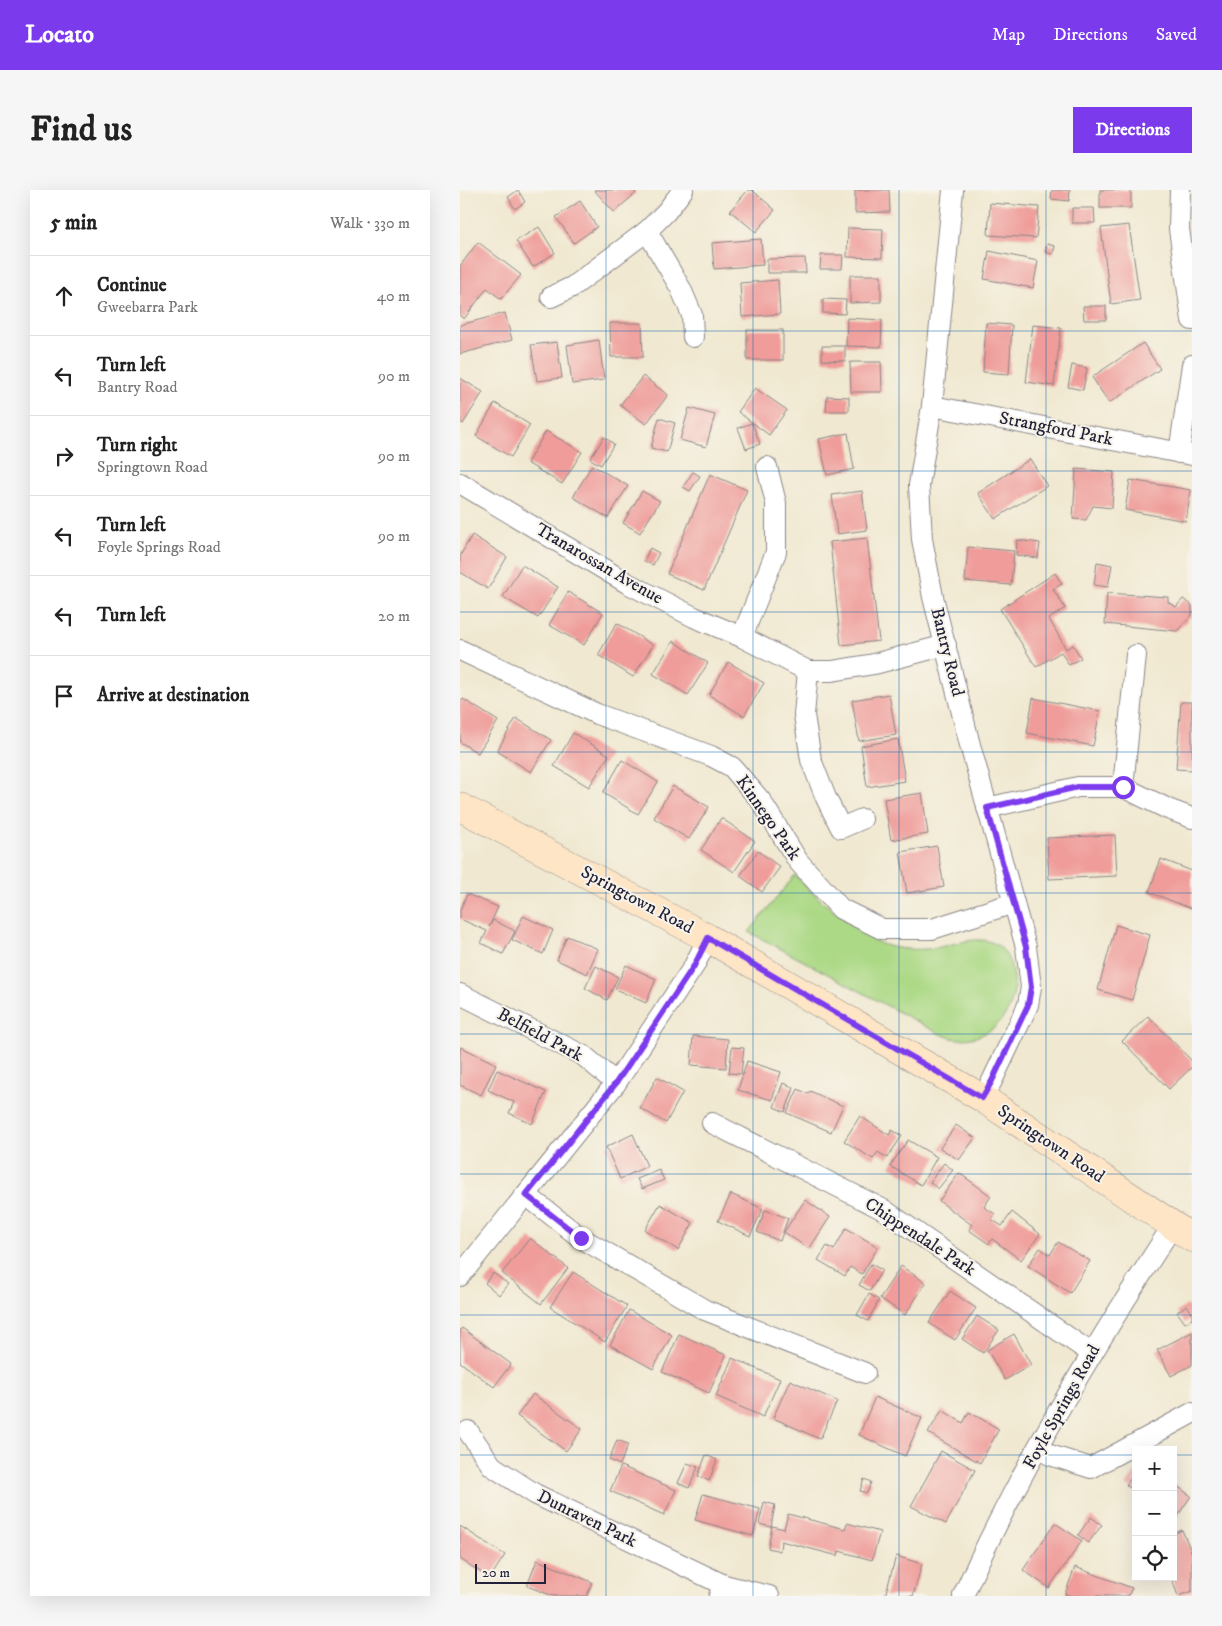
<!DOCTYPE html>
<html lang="en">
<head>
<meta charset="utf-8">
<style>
  :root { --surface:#fff; --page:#f6f6f6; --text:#222; --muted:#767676; --line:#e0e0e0; --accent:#7c3aed }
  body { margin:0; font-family:"IM FELL DW Pica",serif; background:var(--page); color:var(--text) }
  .controls { position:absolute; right:15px; bottom:15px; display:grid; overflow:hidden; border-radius:0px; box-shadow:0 5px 20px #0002 }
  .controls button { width:45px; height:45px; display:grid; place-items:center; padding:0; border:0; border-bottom:1px solid var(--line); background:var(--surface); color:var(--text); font:25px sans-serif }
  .scale { position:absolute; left:15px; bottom:12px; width:71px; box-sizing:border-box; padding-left:5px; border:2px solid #22223b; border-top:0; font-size:14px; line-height:18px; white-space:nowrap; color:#22223b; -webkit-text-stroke:4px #f7f3e8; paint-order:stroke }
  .stop { position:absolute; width:15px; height:15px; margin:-11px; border:4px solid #7c3aed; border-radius:50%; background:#fff }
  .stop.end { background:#7c3aed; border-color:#fff; box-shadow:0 1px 5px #0008 }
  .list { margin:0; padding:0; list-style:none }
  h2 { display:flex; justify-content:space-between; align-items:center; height:65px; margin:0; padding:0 20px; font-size:21px }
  h2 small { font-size:16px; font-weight:400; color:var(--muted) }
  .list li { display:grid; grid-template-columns:32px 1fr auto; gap:15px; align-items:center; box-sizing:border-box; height:80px; padding:0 20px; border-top:1px solid var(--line) }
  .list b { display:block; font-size:19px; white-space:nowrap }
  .list p { margin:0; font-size:16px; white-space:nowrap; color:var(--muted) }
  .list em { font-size:16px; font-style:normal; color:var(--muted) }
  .icon { flex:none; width:28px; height:28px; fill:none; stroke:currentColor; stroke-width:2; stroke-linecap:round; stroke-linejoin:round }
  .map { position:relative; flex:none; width:732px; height:1406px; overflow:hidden; border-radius:0px }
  header { display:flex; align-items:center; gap:30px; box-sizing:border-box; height:70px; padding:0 25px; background:var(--accent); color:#fff }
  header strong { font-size:24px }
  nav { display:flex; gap:28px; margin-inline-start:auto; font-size:18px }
  .intro { display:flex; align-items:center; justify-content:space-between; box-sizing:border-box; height:120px; padding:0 30px }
  h1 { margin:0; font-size:35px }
  .button { padding:12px 22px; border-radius:0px; background:var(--accent); color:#fff; font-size:18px; font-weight:700 }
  main { display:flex; gap:30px; padding:0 30px }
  aside { flex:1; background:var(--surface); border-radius:0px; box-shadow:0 5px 20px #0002 }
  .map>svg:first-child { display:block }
</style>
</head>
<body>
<header>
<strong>Locato</strong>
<nav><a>Map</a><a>Directions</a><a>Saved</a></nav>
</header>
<div class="intro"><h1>Find us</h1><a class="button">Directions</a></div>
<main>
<aside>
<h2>5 min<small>Walk · 330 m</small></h2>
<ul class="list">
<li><svg class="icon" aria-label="ahead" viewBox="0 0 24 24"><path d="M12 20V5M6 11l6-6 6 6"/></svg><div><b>Continue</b><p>Gweebarra Park</p></div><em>40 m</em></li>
<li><svg class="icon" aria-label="left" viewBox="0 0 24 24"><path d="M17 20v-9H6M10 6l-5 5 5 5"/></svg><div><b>Turn left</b><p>Bantry Road</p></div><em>90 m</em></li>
<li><svg class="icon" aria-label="right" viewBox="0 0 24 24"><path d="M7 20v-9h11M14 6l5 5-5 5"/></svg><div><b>Turn right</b><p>Springtown Road</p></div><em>90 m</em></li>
<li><svg class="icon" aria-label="left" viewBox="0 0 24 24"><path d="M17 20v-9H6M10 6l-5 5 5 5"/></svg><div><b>Turn left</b><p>Foyle Springs Road</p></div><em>90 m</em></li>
<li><svg class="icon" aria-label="left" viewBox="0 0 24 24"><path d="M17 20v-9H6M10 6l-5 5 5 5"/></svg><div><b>Turn left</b></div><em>20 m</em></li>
<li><svg class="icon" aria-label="arrive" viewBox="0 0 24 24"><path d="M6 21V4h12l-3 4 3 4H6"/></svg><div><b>Arrive at destination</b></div></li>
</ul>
</aside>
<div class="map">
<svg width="732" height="1406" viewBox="0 0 732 1406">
  <rect width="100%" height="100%" fill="#f7f3e8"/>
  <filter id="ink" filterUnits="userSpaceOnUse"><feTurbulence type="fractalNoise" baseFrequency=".02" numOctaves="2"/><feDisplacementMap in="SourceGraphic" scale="10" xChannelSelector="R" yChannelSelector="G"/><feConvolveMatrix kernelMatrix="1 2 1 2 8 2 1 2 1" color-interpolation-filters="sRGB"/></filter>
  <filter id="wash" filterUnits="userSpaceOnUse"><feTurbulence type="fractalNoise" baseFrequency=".0096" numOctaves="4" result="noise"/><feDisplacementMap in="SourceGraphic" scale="20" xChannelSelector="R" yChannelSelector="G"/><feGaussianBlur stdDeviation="1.12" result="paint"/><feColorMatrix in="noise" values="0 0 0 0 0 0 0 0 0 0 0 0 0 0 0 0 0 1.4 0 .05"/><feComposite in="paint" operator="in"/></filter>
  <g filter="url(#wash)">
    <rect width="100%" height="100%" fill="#f0e8d0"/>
    <path fill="#acd985" stroke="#677e60" d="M335,685C357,709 376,723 402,741C409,746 417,753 425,755C438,759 452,760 466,759C488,758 517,742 537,755C544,759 547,766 550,773C565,807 540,849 502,849C495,850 486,846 480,844L289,742Z"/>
    <g id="blocks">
      <g fill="#ef9c9a">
        <polygon points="58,0 65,12 55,19 48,7"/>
        <polygon points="134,0 174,0 176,3 154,22"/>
        <polygon points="288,0 292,0 315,20 296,42 270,21"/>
        <polygon points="395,0 429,0 430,22 395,23"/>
        <polygon points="592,0 610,0 609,11 591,9"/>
        <rect x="640" y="0" width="31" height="18"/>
        <polygon points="120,11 137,37 114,53 96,27"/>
        <polygon points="530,13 579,17 576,48 528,45"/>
        <polygon points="612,18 634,18 635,33 612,33"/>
        <polygon points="669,35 680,110 651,114 641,38"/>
        <polygon points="79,37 95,63 73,77 56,51"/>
        <polygon points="388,38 423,39 422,68 387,67"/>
        <polygon points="301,49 303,75 254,79 252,53"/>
        <polygon points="18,52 61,85 41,109 27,98 4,129 0,126 0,76"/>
        <polygon points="587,54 595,56 593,64 585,62"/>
        <polygon points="529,61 578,71 573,98 524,89"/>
        <polygon points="361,65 383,65 382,79 360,79"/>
        <polygon points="345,68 346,83 307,83 307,69"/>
        <polygon points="390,85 421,85 421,112 390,113"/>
        <polygon points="318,90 320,124 282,127 280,93"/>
        <polygon points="363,109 386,110 385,124 363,123"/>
        <polygon points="623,116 646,116 646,130 624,130"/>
        <polygon points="45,123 52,150 0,164 0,135"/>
        <polygon points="387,128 422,130 421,157 386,156"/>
        <polygon points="150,133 182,133 183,167 151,167"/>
        <polygon points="526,133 552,135 549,184 523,182"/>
        <polygon points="573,135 601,138 594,196 566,192"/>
        <rect x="287" y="140" width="36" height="30"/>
        <polygon points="139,150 144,190 112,194 107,155"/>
        <polygon points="97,152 102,188 77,191 71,155"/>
        <polygon points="683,153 700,179 649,213 632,187"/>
        <polygon points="362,156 385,156 385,171 362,170"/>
        <polygon points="390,172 421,172 422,202 391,202"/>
        <polygon points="612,175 627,178 623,200 608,197"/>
        <polygon points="183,186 208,205 186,234 160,215"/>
        <polygon points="0,188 23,202 3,234 0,232"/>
        <polygon points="295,198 327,220 309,245 278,222"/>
        <polygon points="367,206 389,207 389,221 366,221"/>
        <polygon points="35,213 70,235 51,267 16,246"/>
        <polygon points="229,218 255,225 246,257 220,250"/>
        <polygon points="199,228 215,233 207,262 191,258"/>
        <polygon points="292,233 300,254 286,259 278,238"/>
        <polygon points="86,241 122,262 102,294 67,273"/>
        <polygon points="388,243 394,279 367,285 359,249"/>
        <polygon points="144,247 154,254 141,275 130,269"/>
        <polygon points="570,269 587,296 535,329 518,303"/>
        <polygon points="132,275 168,296 148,328 113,307"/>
        <polygon points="616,279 654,282 652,318 633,316 626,330 613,329"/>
        <polygon points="233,282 240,286 230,301 223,297"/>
        <polygon points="250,284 287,300 244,400 207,384"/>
        <polygon points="670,290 731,300 726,331 665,320"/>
        <polygon points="182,301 200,311 180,343 163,333"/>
        <polygon points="402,301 407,340 377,344 372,305"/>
        <polygon points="12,345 47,367 28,399 0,382 0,366"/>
        <polygon points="407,348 419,451 381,455 370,352"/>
        <polygon points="557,350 580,353 578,368 556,365"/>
        <polygon points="508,357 554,361 551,395 505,391"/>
        <polygon points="190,358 199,363 193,375 184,371"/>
        <polygon points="637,372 652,375 648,397 634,395"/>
        <polygon points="62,375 98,397 78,428 43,407"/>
        <polygon points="595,383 602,394 593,399 605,418 589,429 606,459 613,455 621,468 609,475 601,462 576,477 540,419"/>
        <polygon points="108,402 143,423 124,455 89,435"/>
        <polygon points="647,403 708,407 708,412 716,417 723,409 732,415 732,425 717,441 645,434"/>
        <polygon points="157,433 193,455 173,487 138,465"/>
        <polygon points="213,451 248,473 228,505 193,484"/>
        <polygon points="268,472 304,493 284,526 249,505"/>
        <polygon points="429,504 436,545 399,551 392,510"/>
        <polygon points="573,508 640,521 633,556 567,543"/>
        <polygon points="3,509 38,531 18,563 0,552 0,513"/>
        <polygon points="721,512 732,512 732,580 716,579"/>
        <polygon points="56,528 91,550 71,582 37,561"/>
        <polygon points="113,543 149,565 129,597 94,576"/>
        <polygon points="438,549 445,591 407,597 401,556"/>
        <polygon points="162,570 198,592 178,624 143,603"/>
        <polygon points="213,596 249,617 229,649 194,628"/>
        <polygon points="462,603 468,644 431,650 424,609"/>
        <polygon points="261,628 295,651 274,682 241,660"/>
        <polygon points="655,645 657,686 589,689 587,648"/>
        <polygon points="477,656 484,697 447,703 440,662"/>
        <polygon points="298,661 320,677 302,702 280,686"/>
        <polygon points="701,669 732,681 732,719 689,702"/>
        <polygon points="7,704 38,717 29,737 33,730 55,741 43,764 21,753 27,741 0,729 0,720"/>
        <polygon points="63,726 93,740 83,764 52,750"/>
        <polygon points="656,735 690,745 672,810 638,800"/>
        <polygon points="107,746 138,759 127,784 97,770"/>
        <polygon points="166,775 196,789 186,813 155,799"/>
        <polygon points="136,776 158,787 147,810 125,798"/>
        <polygon points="688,826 732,871 732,877 709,899 662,851"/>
        <polygon points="233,846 268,849 266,878 231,875"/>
        <polygon points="1,857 36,874 21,905 0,895 0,860"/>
        <polygon points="272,857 284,858 281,884 269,883"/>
        <polygon points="287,871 321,882 312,910 278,900"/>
        <polygon points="37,880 86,902 72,934 49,923 54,912 28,900"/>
        <polygon points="197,887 223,902 206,933 180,918"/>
        <polygon points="323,893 334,898 325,922 314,917"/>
        <polygon points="338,899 348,904 350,901 383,916 371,942 327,923"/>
        <polygon points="400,926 429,945 432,940 442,946 427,968 418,962 413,969 384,951"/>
        <polygon points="496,935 515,948 499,970 480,958"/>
        <polygon points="173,944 187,976 160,989 146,957"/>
        <polygon points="448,950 477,967 461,995 430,976"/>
        <polygon points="484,973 493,980 478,999 470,992"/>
        <polygon points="199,980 204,990 182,999 177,989"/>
        <polygon points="499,983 531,1006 524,1017 535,1024 531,1029 542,1036 552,1022 580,1044 561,1070 532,1049 529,1054 509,1040 512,1035 479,1011"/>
        <polygon points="271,1004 303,1019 290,1046 258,1031"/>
        <polygon points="345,1010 370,1027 349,1059 324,1042"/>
        <polygon points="200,1014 233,1033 218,1060 185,1040"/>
        <polygon points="305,1020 328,1028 320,1051 297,1042"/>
        <polygon points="386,1038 418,1057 402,1084 390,1077 385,1086 358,1070 367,1056 374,1060"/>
        <polygon points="70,1048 108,1078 81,1114 42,1083"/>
        <polygon points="598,1052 630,1071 610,1103 568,1076 580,1058 590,1065"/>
        <polygon points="411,1074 422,1080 410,1101 399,1095"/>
        <polygon points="441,1076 466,1093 445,1125 420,1108"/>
        <polygon points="113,1082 167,1116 145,1152 90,1117"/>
        <polygon points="33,1083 48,1094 39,1105 25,1093"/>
        <polygon points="490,1101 516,1118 495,1150 469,1133"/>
        <polygon points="409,1104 419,1110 408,1131 397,1125"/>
        <polygon points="727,1115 732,1123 732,1129 725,1133 717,1122"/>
        <polygon points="169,1120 212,1145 193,1179 150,1155"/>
        <polygon points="517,1126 539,1140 523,1163 502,1149"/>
        <polygon points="2,1138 51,1174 34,1197 0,1172 0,1141"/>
        <polygon points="732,1142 732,1175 711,1186 697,1160"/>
        <polygon points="219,1144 266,1165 249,1203 202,1182"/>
        <polygon points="554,1144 571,1175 545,1190 527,1160"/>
        <polygon points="272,1168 320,1189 303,1227 256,1206"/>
        <polygon points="330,1190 377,1211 360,1249 313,1228"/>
        <polygon points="73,1204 122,1239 106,1261 57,1226"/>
        <polygon points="415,1207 462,1228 445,1266 399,1245"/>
        <polygon points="482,1220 503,1233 509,1222 539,1239 520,1273 468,1243"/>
        <polygon points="157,1250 168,1254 160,1275 149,1270"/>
        <polygon points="481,1261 515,1280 486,1334 451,1316"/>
        <polygon points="246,1265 257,1270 249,1291 238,1286"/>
        <polygon points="227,1273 238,1277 229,1298 218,1293"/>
        <polygon points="161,1276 216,1300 204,1325 150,1301"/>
        <polygon points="676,1281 676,1302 666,1295"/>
        <polygon points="404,1289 411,1292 407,1303 400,1301"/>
        <polygon points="713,1293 731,1306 715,1330 713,1329"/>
        <polygon points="243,1304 300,1319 293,1346 235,1330"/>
        <polygon points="304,1312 315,1315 311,1337 299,1334"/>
        <polygon points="328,1324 385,1339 387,1333 420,1342 412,1370 379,1361 378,1366 321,1351 320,1361 308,1358 312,1336 324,1339"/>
        <polygon points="631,1327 642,1335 628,1353 618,1345"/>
        <polygon points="595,1333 622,1351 589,1398 563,1380"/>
        <polygon points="0,1336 45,1365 30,1388 0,1369"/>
        <polygon points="722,1340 732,1363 732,1401 718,1406 711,1387 713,1387 713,1344"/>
        <polygon points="436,1366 462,1374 453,1406 425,1406"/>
        <polygon points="77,1370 132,1392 127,1406 93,1406 67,1396"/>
        <polygon points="615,1377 672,1398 668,1406 611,1406 605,1404"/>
      </g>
    </g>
  </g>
  <g filter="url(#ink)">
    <use href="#blocks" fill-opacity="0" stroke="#898586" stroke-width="1"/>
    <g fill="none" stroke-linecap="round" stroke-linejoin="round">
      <g stroke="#898586" stroke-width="22">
        <g id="street">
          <polyline points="493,0 472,216 459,295 462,349 473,407 510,555 566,757 571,797 568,815 532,891 522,908"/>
          <polyline points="720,0 719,39 732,130"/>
          <polyline points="187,41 221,99 232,125 233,147"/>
          <polyline points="91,107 112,97 187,41 206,22 223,0"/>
          <polyline points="472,216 732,265"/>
          <polyline points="719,263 732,175"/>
          <polyline points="0,293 167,393 234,427 282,447 348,481 372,481 414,474 486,455"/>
          <polyline points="282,447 316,362 316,313 307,277"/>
          <polyline points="0,460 137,524 251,566 272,577 301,611 338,671 381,719 422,739 472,739 554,713"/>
          <polyline points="348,481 344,525 351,570 366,608 381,638 402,629"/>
          <polyline points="663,597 676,465"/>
          <polyline points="527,618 618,597 663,597 708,619 732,628"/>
          <polyline points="0,804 124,866 156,893"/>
          <polyline points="252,933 424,1020 631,1163"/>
          <polyline points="66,1005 121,1048 245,1120 405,1183"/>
          <polyline points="0,1086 156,893 234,776 248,748"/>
          <polyline points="8,1241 32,1276 75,1304 264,1395"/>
          <polyline points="578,1258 590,1265 631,1278 732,1223"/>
          <polyline points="259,1406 264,1395 309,1406"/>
          <path d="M503,1406C561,1276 636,1154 713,1035"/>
        </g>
      </g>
      <g stroke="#898586" stroke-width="29">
        <polyline id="secondary" points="0,617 248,748 522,908 732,1048"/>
      </g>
      <use href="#street" stroke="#fff" stroke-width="20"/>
      <use href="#secondary" stroke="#fde5c5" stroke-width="28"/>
    </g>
  </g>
  <g fill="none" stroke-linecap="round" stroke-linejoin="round" filter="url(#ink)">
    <polyline stroke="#7c3aed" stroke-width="6" points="121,1048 66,1005 156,893 234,776 248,748 522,908 532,891 568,815 571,797 566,757 527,618 618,597 663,597"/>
  </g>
  <path fill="none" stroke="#1f6fb2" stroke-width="1" stroke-opacity="0.55" d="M146,0V1406M293,0V1406M439,0V1406M586,0V1406M0,141H732M0,281H732M0,422H732M0,562H732M0,703H732M0,844H732M0,984H732M0,1125H732M0,1265H676M713,1265H732"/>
  <g text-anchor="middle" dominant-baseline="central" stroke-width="4" stroke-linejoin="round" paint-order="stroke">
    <g font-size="18" fill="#22223b" stroke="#f7f3e8">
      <text transform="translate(596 239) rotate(11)">Strangford Park</text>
      <text transform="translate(139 374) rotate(30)">Tranarossan Avenue</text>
      <text transform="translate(487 462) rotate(76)">Bantry Road</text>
      <text transform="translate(308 628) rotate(55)">Kinnego Park</text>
      <text transform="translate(177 710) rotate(28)">Springtown Road</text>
      <text transform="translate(80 845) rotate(28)">Belfield Park</text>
      <text transform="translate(591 954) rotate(34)">Springtown Road</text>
      <text transform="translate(460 1047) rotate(33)">Chippendale Park</text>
      <text transform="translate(602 1217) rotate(-61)">Foyle Springs Road</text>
      <text transform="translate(127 1329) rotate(26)">Dunraven Park</text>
    </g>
  </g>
</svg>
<div class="controls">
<button>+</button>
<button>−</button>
<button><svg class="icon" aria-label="locate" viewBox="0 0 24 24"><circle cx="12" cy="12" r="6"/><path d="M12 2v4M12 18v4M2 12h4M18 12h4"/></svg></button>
</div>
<div class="scale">20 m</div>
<div class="stop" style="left:663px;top:597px"></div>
<div class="stop end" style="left:121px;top:1048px"></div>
</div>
</main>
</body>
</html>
